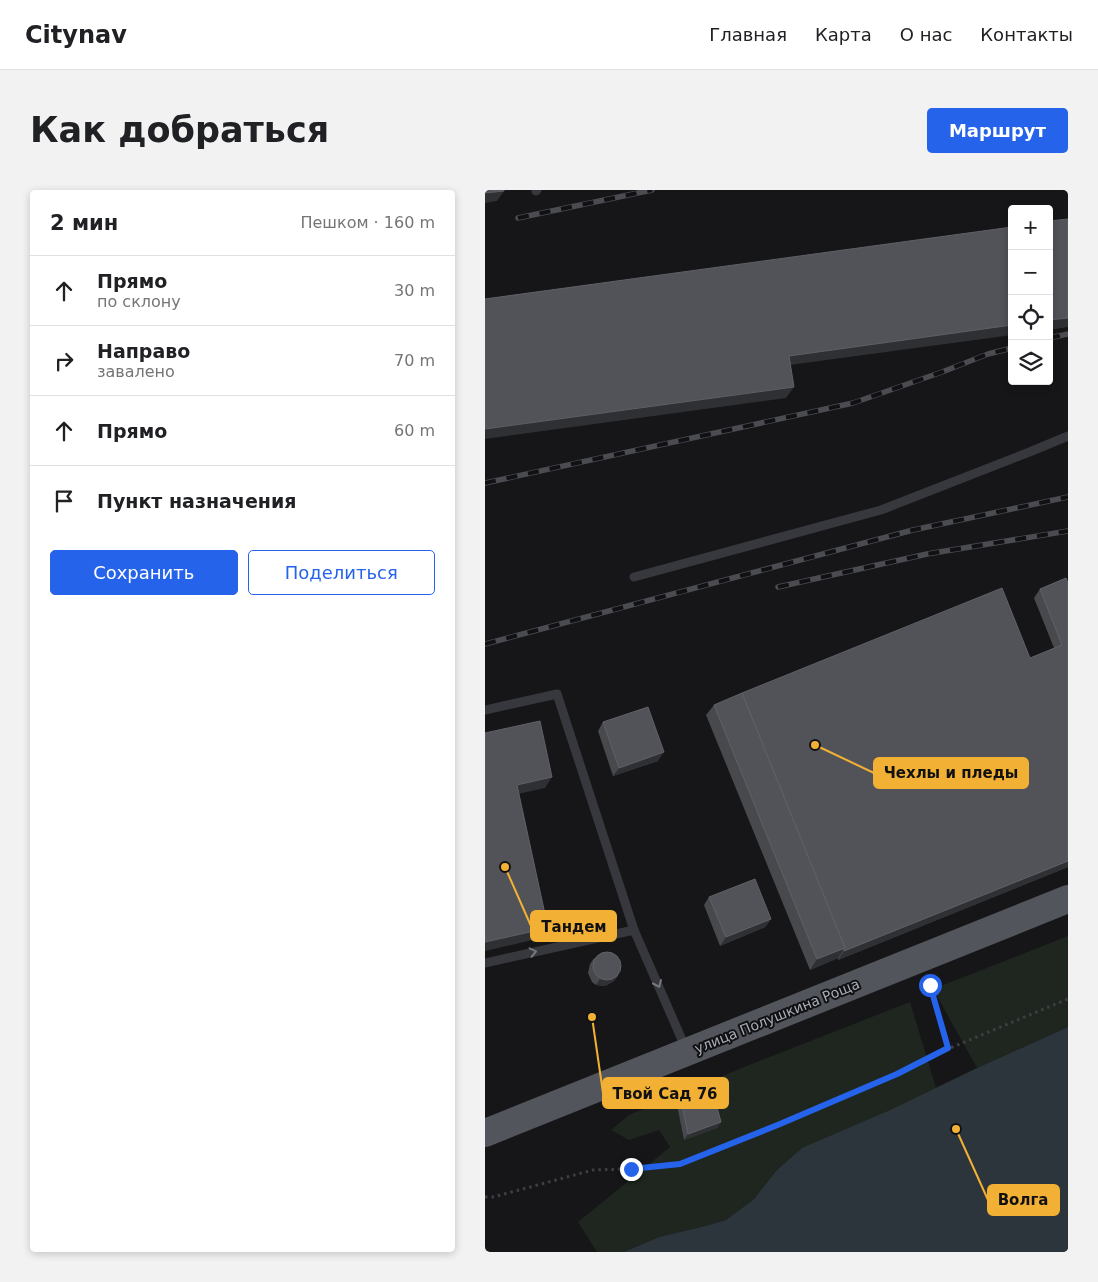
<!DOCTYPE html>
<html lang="ru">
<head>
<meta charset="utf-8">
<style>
  :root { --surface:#fff; --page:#f2f2f2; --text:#202124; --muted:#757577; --line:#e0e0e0; --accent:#2563eb }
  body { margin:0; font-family:"DejaVu Sans",sans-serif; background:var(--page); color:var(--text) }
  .controls { position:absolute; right:15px; top:15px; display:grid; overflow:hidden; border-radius:5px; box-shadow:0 2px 8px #0003 }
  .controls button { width:45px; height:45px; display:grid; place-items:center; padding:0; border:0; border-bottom:1px solid var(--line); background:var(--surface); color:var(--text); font:25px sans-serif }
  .stop { position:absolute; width:15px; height:15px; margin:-11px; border:4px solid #2563eb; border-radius:50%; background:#fff }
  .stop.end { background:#2563eb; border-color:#fff; box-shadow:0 1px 5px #0008 }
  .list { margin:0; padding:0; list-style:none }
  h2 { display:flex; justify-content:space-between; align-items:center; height:65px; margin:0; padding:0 20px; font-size:21px }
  h2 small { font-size:16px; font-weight:400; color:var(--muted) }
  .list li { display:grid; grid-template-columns:32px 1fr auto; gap:15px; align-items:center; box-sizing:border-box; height:70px; padding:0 20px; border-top:1px solid var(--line) }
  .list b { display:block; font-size:19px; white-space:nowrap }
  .list p { margin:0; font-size:16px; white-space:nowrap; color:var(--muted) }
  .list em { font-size:16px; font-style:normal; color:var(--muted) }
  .actions { display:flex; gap:10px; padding:15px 20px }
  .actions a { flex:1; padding:11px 0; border:1px solid var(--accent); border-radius:5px; text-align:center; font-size:18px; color:var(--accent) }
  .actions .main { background:var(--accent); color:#fff }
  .icon { flex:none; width:28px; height:28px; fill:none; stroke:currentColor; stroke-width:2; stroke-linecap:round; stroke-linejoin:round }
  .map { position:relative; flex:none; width:583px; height:1062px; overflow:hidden; border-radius:5px }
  header { display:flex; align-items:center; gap:30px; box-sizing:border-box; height:70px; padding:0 25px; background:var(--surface); border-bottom:1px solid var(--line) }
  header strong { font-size:24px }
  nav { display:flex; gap:28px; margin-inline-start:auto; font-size:18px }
  .intro { display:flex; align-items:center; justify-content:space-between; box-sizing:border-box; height:120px; padding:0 30px }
  h1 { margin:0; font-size:35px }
  .button { padding:12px 22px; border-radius:5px; background:var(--accent); color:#fff; font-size:18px; font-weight:700 }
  main { display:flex; gap:30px; padding:0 30px }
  aside { flex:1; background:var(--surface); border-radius:5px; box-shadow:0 2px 8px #0003 }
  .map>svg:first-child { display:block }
</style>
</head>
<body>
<header>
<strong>Citynav</strong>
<nav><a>Главная</a><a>Карта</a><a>О нас</a><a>Контакты</a></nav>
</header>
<div class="intro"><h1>Как добраться</h1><a class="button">Маршрут</a></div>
<main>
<aside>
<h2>2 мин<small>Пешком · 160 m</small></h2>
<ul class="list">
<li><svg class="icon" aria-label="ahead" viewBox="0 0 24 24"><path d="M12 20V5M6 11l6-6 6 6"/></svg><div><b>Прямо</b><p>по склону</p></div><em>30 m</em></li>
<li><svg class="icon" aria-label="right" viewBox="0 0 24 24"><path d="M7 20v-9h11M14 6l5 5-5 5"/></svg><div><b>Направо</b><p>завалено</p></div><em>70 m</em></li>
<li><svg class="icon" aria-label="ahead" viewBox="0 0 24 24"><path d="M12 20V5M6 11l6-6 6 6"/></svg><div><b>Прямо</b></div><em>60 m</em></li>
<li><svg class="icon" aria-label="arrive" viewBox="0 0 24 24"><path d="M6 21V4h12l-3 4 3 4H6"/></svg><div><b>Пункт назначения</b></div></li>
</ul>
<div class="actions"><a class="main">Сохранить</a><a>Поделиться</a></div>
</aside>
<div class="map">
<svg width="583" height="1062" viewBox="0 0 583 1062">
  <rect width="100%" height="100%" fill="#161618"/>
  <g fill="#1e261f">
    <polygon points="583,746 583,837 492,878 448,799"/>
    <polygon points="425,812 451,898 403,921 291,981 269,1009 241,1030 220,1036 174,1047 139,1062 112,1062 93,1032 185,957 174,940 144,950 126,940 144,925 264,875"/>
  </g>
  <polygon fill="#2c353c" points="583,837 583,1062 139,1062 174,1047 220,1036 241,1030 269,1009 291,981 317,958 403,921 492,878"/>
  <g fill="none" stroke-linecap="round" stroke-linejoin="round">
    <g stroke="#3d3f44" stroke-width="3" stroke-dasharray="2.5 4" stroke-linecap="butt">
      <polyline points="445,795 463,859"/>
      <polyline points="0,1007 8,1007 108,980 146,979 195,974 295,934 412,884 463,859 583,809"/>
    </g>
    <g stroke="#37383d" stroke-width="9">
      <polyline points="51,1 52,0"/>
      <polyline points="149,387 396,320 547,261 583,246"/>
      <polyline points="0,520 72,504 149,740"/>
      <polyline points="0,773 149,740 201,859"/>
    </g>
    <polyline stroke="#53555c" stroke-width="28" points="0,943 583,709"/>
    <g stroke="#4a4c52" stroke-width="5.5">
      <g id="rail">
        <polyline points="33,28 167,0"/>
        <polyline points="564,148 583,144"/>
        <polyline points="0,293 368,213 457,182 503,164 527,158"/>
        <polyline points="293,397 442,364 583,341"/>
        <polyline points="0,454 428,340 583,307"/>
      </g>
    </g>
    <use href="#rail" stroke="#111113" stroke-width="4" stroke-dasharray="11" stroke-linecap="butt"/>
  </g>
  <g fill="#47494d">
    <polygon points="581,388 583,677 353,770 353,768 325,780 221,525 229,515 545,468 569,458 549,408 555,399"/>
    <polygon points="118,532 173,571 128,586 113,541"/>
    <polygon points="224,707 286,729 280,737 235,756 219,715"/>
    <polygon points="109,768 133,786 129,791 120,796 111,795 107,792 103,783 105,774"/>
    <polygon points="195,905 236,932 232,938 199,950 191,910"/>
  </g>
  <g fill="#2f3033">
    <polygon points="19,1 12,11 0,13 0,3"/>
    <polygon points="583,128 583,137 564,140 564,130"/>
    <polygon points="527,135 527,145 297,176 304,166"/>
    <polygon points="309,197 301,208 0,249 0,239"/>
    <polygon points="179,562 173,571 128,586 134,578"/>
    <polygon points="67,587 60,598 24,606 32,595"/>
    <polygon points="583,671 583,677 353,770 359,761"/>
    <polygon points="286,729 280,737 235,756 241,747"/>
    <polygon points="63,738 56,748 0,761 0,752"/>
    <polygon points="360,758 353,768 325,780 332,769"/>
    <polygon points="133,786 129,791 120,796 111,795 115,789"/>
    <polygon points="236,932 232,938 199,950 203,944"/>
  </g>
  <g fill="#525359" stroke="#5f6168">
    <polygon points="0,0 19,0 19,1 0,3"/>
    <polygon points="583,29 583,128 564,130 564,31"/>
    <polygon points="527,37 527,135 304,166 309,197 0,239 0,109"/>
    <polygon points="581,388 583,393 583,671 359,761 359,760 360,758 257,503 517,398 545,468 577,455 555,399"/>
    <polygon points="257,503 360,758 332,769 229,515"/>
    <polygon points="163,517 179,562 134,578 118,532"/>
    <polygon points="55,531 67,587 32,595 63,738 0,752 0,543"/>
    <polygon points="270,689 286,729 241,747 224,707"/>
    <circle cx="122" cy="776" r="14"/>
    <polygon points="226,895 236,932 203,944 195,905"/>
  </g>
  <defs><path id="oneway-chevron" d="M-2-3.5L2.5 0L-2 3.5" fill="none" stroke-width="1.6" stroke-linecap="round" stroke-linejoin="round" transform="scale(1.25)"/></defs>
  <g stroke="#757881">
    <use href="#oneway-chevron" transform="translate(48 762) rotate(-13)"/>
    <use href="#oneway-chevron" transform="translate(173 794) rotate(66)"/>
  </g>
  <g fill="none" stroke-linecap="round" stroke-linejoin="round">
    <polyline stroke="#2563eb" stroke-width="6" points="146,979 195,974 295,934 412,884 463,858 445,795"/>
  </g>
  <g text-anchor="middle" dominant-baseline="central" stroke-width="4" stroke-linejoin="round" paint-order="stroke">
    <g font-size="14" fill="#a8adb8" stroke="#111113">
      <text transform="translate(292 826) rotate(-22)">улица Полушкина Роща</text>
    </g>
  </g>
  <path fill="none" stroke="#f2b134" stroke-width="2" d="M330 555L389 583M20 677L46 736M107 827L118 903M471 939L503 1010"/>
  <g fill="#f2b134" stroke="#111113" stroke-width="2">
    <circle cx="330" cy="555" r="5"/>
    <circle cx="20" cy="677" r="5"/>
    <circle cx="107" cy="827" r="5"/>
    <circle cx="471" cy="939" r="5"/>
  </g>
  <g fill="#f2b134" stroke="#f2b134" stroke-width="2">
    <rect x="389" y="568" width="154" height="30" rx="5"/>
    <rect x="46" y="721" width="85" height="30" rx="5"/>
    <rect x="118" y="888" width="125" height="30" rx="5"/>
    <rect x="503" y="995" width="71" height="30" rx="5"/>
  </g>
  <g font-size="15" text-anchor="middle" font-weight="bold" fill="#111">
    <text x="466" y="588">Чехлы и пледы</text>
    <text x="89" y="742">Тандем</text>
    <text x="180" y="909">Твой Сад 76</text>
    <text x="538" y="1015">Волга</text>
  </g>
</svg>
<div class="controls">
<button>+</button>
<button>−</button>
<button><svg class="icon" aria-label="locate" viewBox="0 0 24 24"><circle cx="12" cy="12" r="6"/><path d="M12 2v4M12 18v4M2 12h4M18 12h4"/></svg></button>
<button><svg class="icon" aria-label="layers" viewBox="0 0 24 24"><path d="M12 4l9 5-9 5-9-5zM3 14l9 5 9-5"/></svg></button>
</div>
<div class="stop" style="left:445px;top:795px"></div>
<div class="stop end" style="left:146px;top:979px"></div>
</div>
</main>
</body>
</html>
